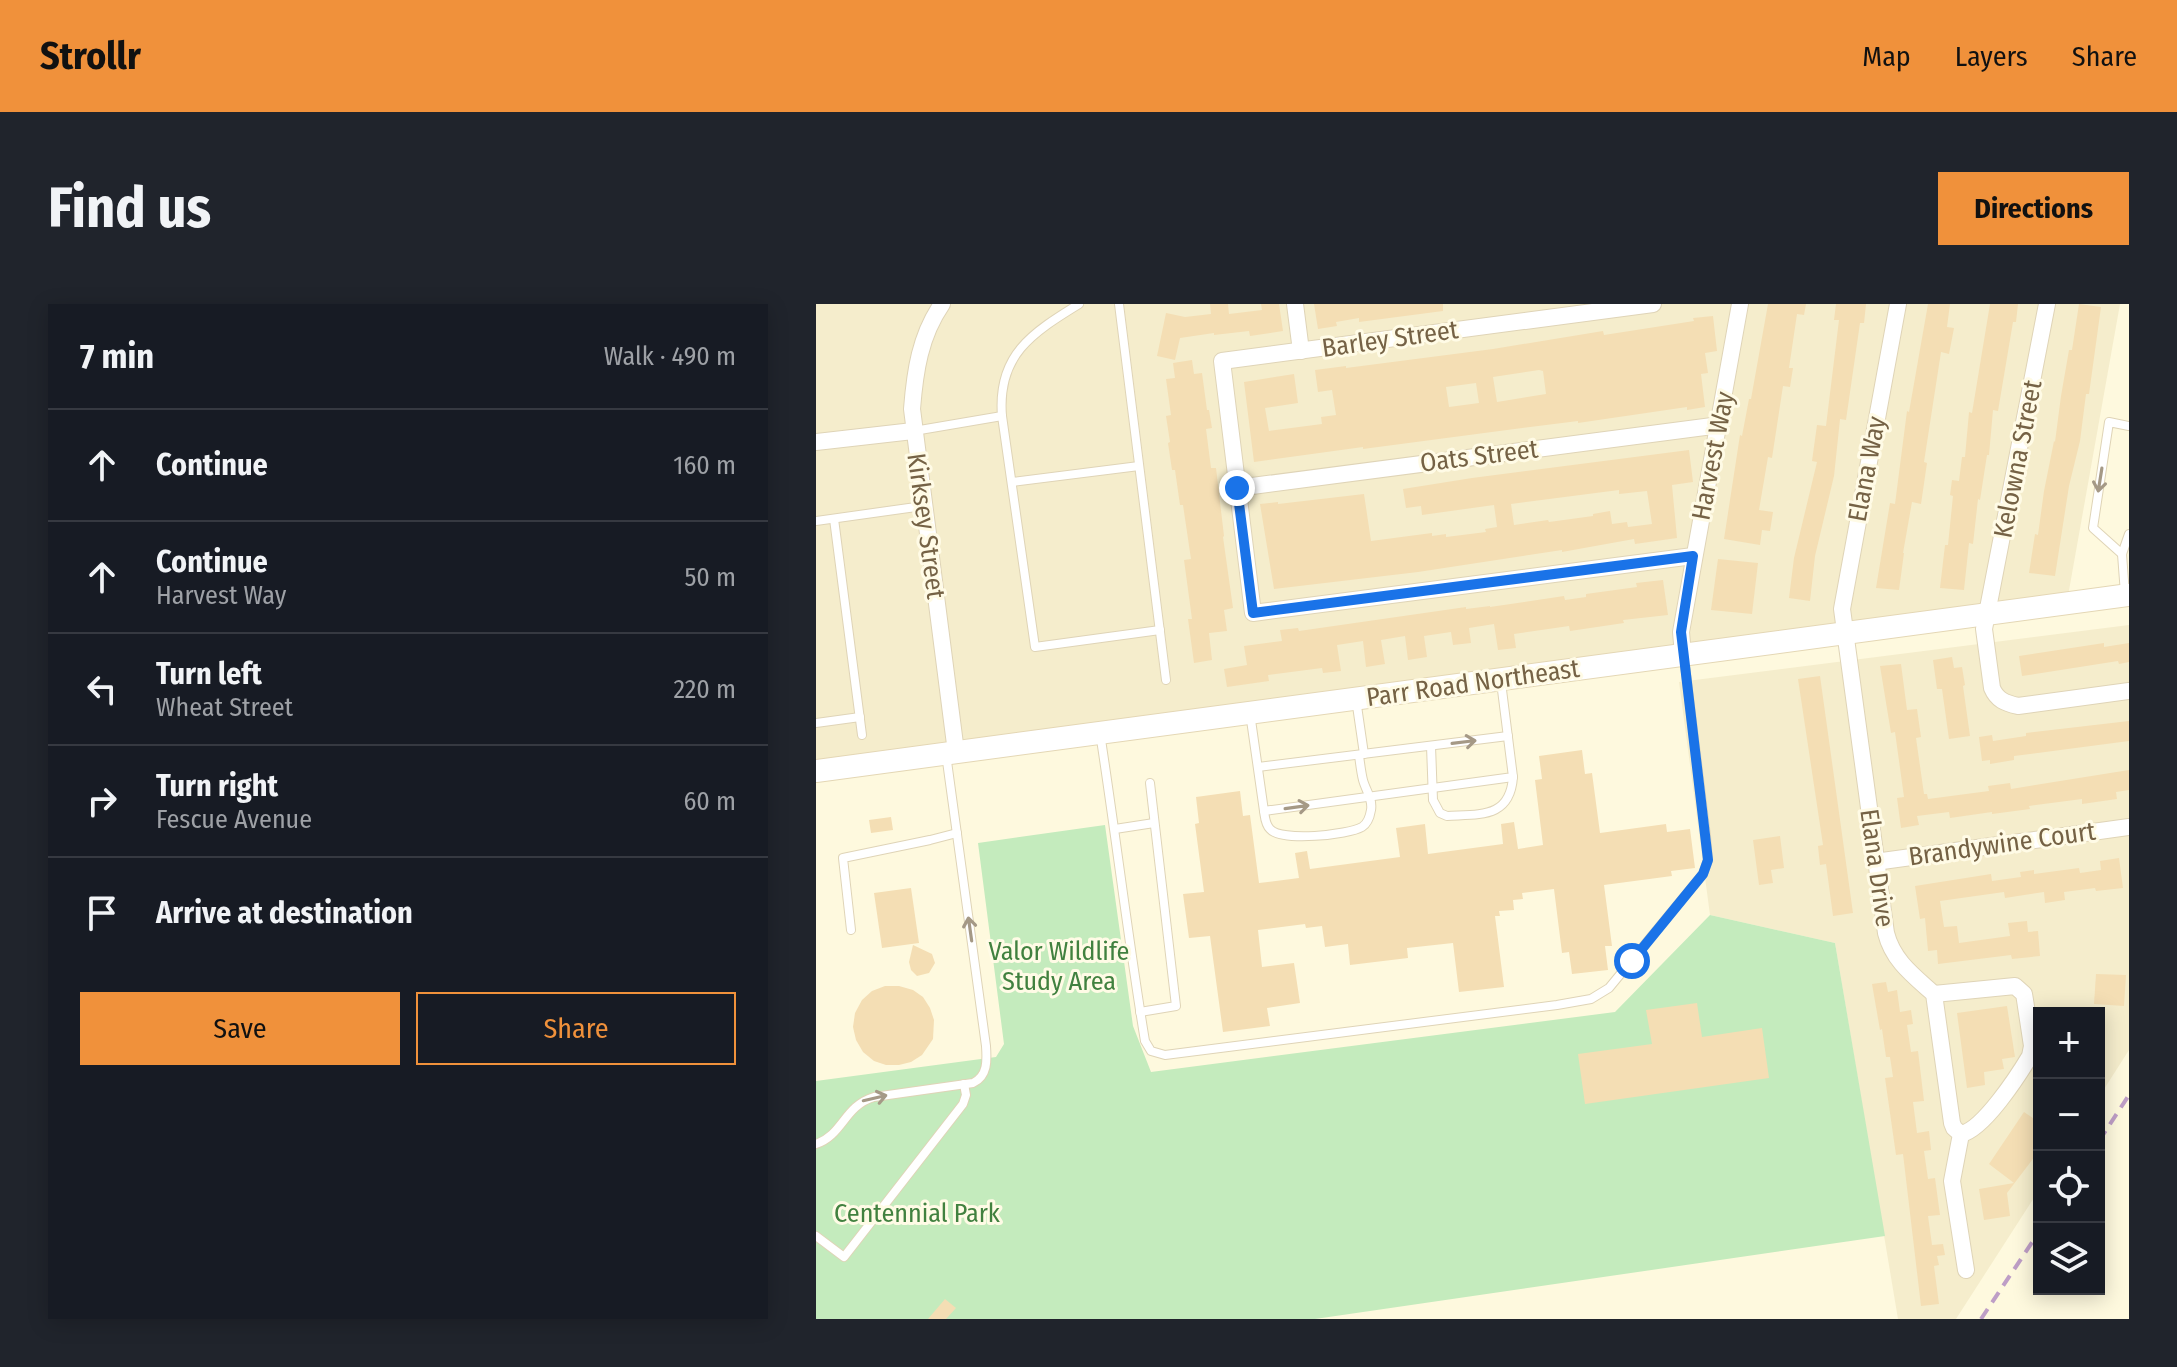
<!DOCTYPE html>
<html lang="en">
<head>
<meta charset="utf-8">
<style>
  :root { --surface:#171b24; --page:#20242c; --text:#f1f3f6; --muted:#9ea1a6; --line:#363941; --accent:#f0913b }
  body { margin:0; font-family:"Fira Sans Condensed",sans-serif; background:var(--page); color:var(--text) }
  .controls { position:absolute; right:24px; bottom:24px; display:grid; overflow:hidden; border-radius:0px; box-shadow:0 4px 20px #0003 }
  .controls button { width:72px; height:72px; display:grid; place-items:center; padding:0; border:0; border-bottom:2px solid var(--line); background:var(--surface); color:var(--text); font:40px sans-serif }
  .stop { position:absolute; width:24px; height:24px; margin:-18px; border:6px solid #1a73e8; border-radius:50%; background:#fff }
  .stop.end { background:#1a73e8; border-color:#fff; box-shadow:0 2px 8px #0008 }
  .list { margin:0; padding:0; list-style:none }
  h2 { display:flex; justify-content:space-between; align-items:center; height:104px; margin:0; padding:0 32px; font-size:34px }
  h2 small { font-size:26px; font-weight:400; color:var(--muted) }
  .list li { display:grid; grid-template-columns:52px 1fr auto; gap:24px; align-items:center; box-sizing:border-box; height:112px; padding:0 32px; border-top:2px solid var(--line) }
  .list b { display:block; font-size:30px; white-space:nowrap }
  .list p { margin:0; font-size:26px; white-space:nowrap; color:var(--muted) }
  .list em { font-size:26px; font-style:normal; color:var(--muted) }
  .actions { display:flex; gap:16px; padding:24px 32px }
  .actions a { flex:1; padding:18px 0; border:2px solid var(--accent); border-radius:0px; text-align:center; font-size:28px; color:var(--accent) }
  .actions .main { background:var(--accent); color:#111 }
  .icon { flex:none; width:44px; height:44px; fill:none; stroke:currentColor; stroke-width:2; stroke-linecap:round; stroke-linejoin:round }
  .map { position:relative; flex:none; width:1313px; height:1015px; overflow:hidden; border-radius:0px }
  header { display:flex; align-items:center; gap:48px; box-sizing:border-box; height:112px; padding:0 40px; background:var(--accent); color:#111 }
  header strong { font-size:38px }
  nav { display:flex; gap:44px; margin-inline-start:auto; font-size:28px }
  .intro { display:flex; align-items:center; justify-content:space-between; box-sizing:border-box; height:192px; padding:0 48px }
  h1 { margin:0; font-size:56px }
  .button { padding:20px 36px; border-radius:0px; background:var(--accent); color:#111; font-size:28px; font-weight:700 }
  main { display:flex; gap:48px; padding:0 48px }
  aside { flex:1; background:var(--surface); border-radius:0px; box-shadow:0 4px 20px #0003 }
  .map>svg:first-child { display:block }
</style>
</head>
<body>
<header>
<strong>Strollr</strong>
<nav><a>Map</a><a>Layers</a><a>Share</a></nav>
</header>
<div class="intro"><h1>Find us</h1><a class="button">Directions</a></div>
<main>
<aside>
<h2>7 min<small>Walk · 490 m</small></h2>
<ul class="list">
<li><svg class="icon" aria-label="ahead" viewBox="0 0 24 24"><path d="M12 20V5M6 11l6-6 6 6"/></svg><div><b>Continue</b></div><em>160 m</em></li>
<li><svg class="icon" aria-label="ahead" viewBox="0 0 24 24"><path d="M12 20V5M6 11l6-6 6 6"/></svg><div><b>Continue</b><p>Harvest Way</p></div><em>50 m</em></li>
<li><svg class="icon" aria-label="left" viewBox="0 0 24 24"><path d="M17 20v-9H6M10 6l-5 5 5 5"/></svg><div><b>Turn left</b><p>Wheat Street</p></div><em>220 m</em></li>
<li><svg class="icon" aria-label="right" viewBox="0 0 24 24"><path d="M7 20v-9h11M14 6l5 5-5 5"/></svg><div><b>Turn right</b><p>Fescue Avenue</p></div><em>60 m</em></li>
<li><svg class="icon" aria-label="arrive" viewBox="0 0 24 24"><path d="M6 21V4h12l-3 4 3 4H6"/></svg><div><b>Arrive at destination</b></div></li>
</ul>
<div class="actions"><a class="main">Save</a><a>Share</a></div>
</aside>
<div class="map">
<svg width="1313" height="1015" viewBox="0 0 1313 1015">
  <rect width="100%" height="100%" fill="#fef9de"/>
  <g fill="#f5edcc">
    <polygon points="0,0 1304,0 1252,292 0,459"/>
    <polygon points="1313,321 1313,746 1283,793 1283,709 1223,709 1223,886 1140,1015 1082,1015 1019,639 894,611 863,378"/>
  </g>
  <polygon fill="#c4ebbd" points="289,521 317,722 335,768 799,708 894,611 1019,639 1069,932 499,1015 0,1015 0,777 180,753 188,740 162,539"/>
  <g fill="#f4deb4" fill-rule="evenodd">
    <polygon points="394,0 412,0 413,10 446,6 445,0 463,0 467,27 434,32 433,27 398,31 398,29 364,34 359,56 341,52 350,9 369,13 395,10"/>
    <polygon points="498,0 627,0 627,7 543,18 543,14 520,18 521,22 502,25"/>
    <polygon points="952,0 990,0 988,11 981,10 973,64 977,64 974,83 967,82 956,154 952,153 943,206 957,208 954,227 946,226 944,241 908,235 924,131 926,132 933,95 935,95"/>
    <polygon points="1020,0 1050,0 1048,19 1044,19 1030,116 1024,115 1018,172 999,252 994,297 973,294 978,254 1001,158 996,157 1001,121 1010,122 1023,16 1018,16"/>
    <polygon points="1112,0 1134,0 1131,23 1138,24 1133,50 1125,48 1108,158 1111,159 1105,200 1096,198 1087,249 1088,249 1083,286 1060,284 1074,199 1079,200 1091,107 1093,108"/>
    <polygon points="1174,0 1202,0 1200,18 1197,18 1182,107 1177,106 1173,151 1171,151 1164,196 1162,195 1157,240 1153,239 1148,286 1124,284 1129,241 1132,241 1137,192 1134,191 1136,176 1143,177 1146,153 1149,153 1153,108 1156,109"/>
    <polygon points="1263,0 1285,3 1273,90 1270,90 1264,137 1253,182 1239,272 1213,269 1219,230 1222,231 1228,187 1238,137 1239,138 1245,92 1253,46 1256,46"/>
    <path d="M897,12L901,47L889,49L892,69L885,70L889,103L871,106V103L762,119V117L691,126L547,145V143L438,158L428,78L478,70L482,99L449,104L453,127L506,120L505,113L520,111L516,86L502,88L499,66L530,62V64L677,45L787,27L788,31L878,17L877,14ZM723,66L727,67L730,90L681,98L677,73ZM660,79L663,99L633,103L630,83Z"/>
    <polygon points="376,56 378,70 386,69 391,106 393,106 396,124 390,125 395,164 400,164 408,232 407,233 417,304 408,306 411,327 393,329 396,356 378,359 372,315 376,315 368,256 375,255 367,201 364,201 359,166 356,166 352,139 354,138 350,112 355,111 350,75 359,74 357,59"/>
    <path d="M873,146L877,178L856,181L861,234L819,240L818,235L746,248V246L602,268L458,285L444,200L462,198V200L548,190L555,237L616,229V232L630,230V233L670,228L669,225L681,223L678,201L606,211L605,202L590,204L587,185L656,174ZM803,186V190L831,187L836,220L812,223L811,218L796,220L794,207L777,210V212L733,218L732,216L698,221L695,200Z"/>
    <polygon points="902,255 942,259 936,310 895,306"/>
    <polygon points="847,276 852,311 807,316 808,319 754,327 753,322 698,330 700,344 682,346 678,320 653,324 655,339 637,341 635,328 608,332 611,353 592,356 589,332 565,336 569,360 550,363 547,337 521,341 525,367 507,369 506,364 452,371 453,377 411,383 408,365 431,361 428,342 466,337 464,326 482,324 483,327 650,303 650,305 674,302 674,303 748,292 749,296 770,293 770,290 821,283 820,279"/>
    <polygon points="1288,339 1288,343 1313,339 1313,358 1303,360 1302,357 1206,372 1203,352"/>
    <polygon points="1136,353 1138,364 1146,363 1149,381 1147,382 1154,432 1133,435 1126,385 1121,385 1117,356"/>
    <polygon points="1085,360 1091,406 1101,405 1105,433 1100,434 1108,490 1111,490 1112,495 1173,487 1172,482 1194,479 1195,485 1313,466 1313,486 1300,488 1301,495 1266,500 1266,495 1213,502 1214,505 1176,510 1176,508 1134,514 1133,508 1101,512 1103,521 1085,524 1081,494 1088,493 1079,428 1075,429 1064,362"/>
    <polygon points="1004,372 1037,609 1017,612 1010,560 1004,561 1002,542 1007,541 982,375"/>
    <polygon points="1313,417 1313,437 1198,452 1198,456 1174,460 1174,456 1166,457 1163,433 1176,431 1177,437 1210,432 1210,429"/>
    <polygon points="766,446 769,470 776,469 784,529 850,520 851,528 874,525 879,564 855,567 856,572 788,581 796,642 789,642 792,666 756,670 753,648 746,649 738,585 706,589 707,595 697,596 698,606 683,607 684,612 679,612 688,683 643,688 637,639 591,644 592,654 534,661 532,640 509,643 506,622 490,624 489,620 442,626 446,663 478,659 484,699 451,704 454,722 407,728 394,632 373,634 367,590 388,588 379,520 383,519 380,493 424,487 427,512 434,511 443,579 483,574 479,549 491,547 494,565 584,553 580,524 609,520 612,550 687,540 685,520 698,518 702,545 727,541 719,476 726,475 723,452"/>
    <polygon points="75,513 77,526 55,529 53,516"/>
    <polygon points="964,532 968,564 955,566 957,579 943,581 937,536"/>
    <polygon points="1303,554 1307,584 1280,587 1279,584 1248,588 1249,596 1229,599 1228,588 1189,594 1188,588 1124,597 1128,623 1141,622 1143,639 1194,632 1192,619 1211,617 1212,628 1222,627 1224,652 1196,655 1195,651 1122,660 1121,646 1112,647 1109,614 1104,615 1099,582 1175,570 1176,577 1205,573 1204,568 1218,566 1218,570 1263,564 1264,569 1285,566 1284,557"/>
    <polygon points="95,584 103,639 66,644 58,589"/>
    <polygon points="97,641 116,650 119,659 113,669 101,672 95,666 93,658"/>
    <polygon points="1280,670 1310,671 1308,702 1278,700"/>
    <polygon points="1070,678 1072,688 1081,686 1084,708 1095,706 1097,720 1091,721 1095,748 1102,747 1108,797 1097,798 1101,829 1113,827 1115,846 1108,847 1112,875 1119,874 1124,911 1112,912 1116,941 1127,940 1129,951 1121,952 1123,961 1118,962 1123,1000 1105,1002 1087,850 1080,851 1069,774 1077,773 1074,753 1070,753 1066,725 1064,726 1056,680"/>
    <polygon points="69,682 83,682 97,686 107,693 114,704 118,716 117,735 106,751 95,758 83,761 70,761 58,757 47,748 40,736 37,723 39,709 46,696 56,687"/>
    <polygon points="881,699 886,733 946,724 953,774 769,800 762,750 836,740 830,706"/>
    <polygon points="1191,702 1199,753 1186,755 1188,765 1168,768 1169,781 1151,784 1141,709"/>
    <polygon points="1208,808 1223,818 1223,847 1191,889 1194,912 1168,916 1163,885 1198,879 1173,860"/>
    <polygon points="129,995 140,1004 130,1015 112,1015"/>
  </g>
  <g fill="none" stroke-linecap="round" stroke-linejoin="round">
    <g stroke="#dfd4b7" stroke-width="10">
      <g id="service">
        <path d="M263,0C216,29 181,51 186,112L219,343L344,326"/>
        <polyline points="303,0 350,376"/>
        <polyline points="98,127 186,112"/>
        <polyline points="196,178 323,162"/>
        <polyline points="18,215 46,431"/>
        <polyline points="0,217 107,202"/>
        <polyline points="1306,250 1277,224 1293,118 1313,122"/>
        <polyline points="1309,290 1306,250 1313,230"/>
        <polyline points="540,395 548,450"/>
        <polyline points="434,409 448,507 697,473 685,378"/>
        <polyline points="0,419 44,413"/>
        <path d="M284,429C300,532 312,635 329,737L335,747L349,751L741,701L775,695L793,684L887,570L892,556L890,532L868,353"/>
        <path d="M615,442L617,496L624,509L631,512C665,510 694,514 697,473"/>
        <polyline points="442,463 692,432"/>
        <path d="M448,507C449,513 449,520 454,525C465,538 532,531 546,523C551,520 554,512 555,506C557,495 550,487 547,476C545,468 544,459 543,451"/>
        <polyline points="299,525 338,519"/>
        <polyline points="35,626 27,554 114,536 141,529"/>
        <polyline points="324,708 360,702 334,479"/>
        <path d="M0,840C27,831 28,802 58,793L157,779C172,772 171,756 170,742L130,450"/>
        <polyline points="0,932 28,953 147,800 150,791 148,780"/>
      </g>
    </g>
    <g stroke="#dfd4b7" stroke-width="18">
      <g id="minor">
        <path d="M126,0C104,32 99,67 96,105L140,448"/>
        <polyline points="479,0 485,47"/>
        <polyline points="837,0 406,57 437,309 877,252"/>
        <path d="M1082,0L1026,305L1070,629C1077,657 1098,672 1118,690L1136,819L1138,824L1145,830L1136,877L1150,966"/>
        <path d="M1231,0L1168,325L1176,384C1181,396 1189,399 1202,402L1313,387"/>
        <polyline points="0,138 97,127"/>
        <polyline points="421,184 904,121"/>
        <polyline points="867,351 865,328 924,0"/>
        <polyline points="1059,558 1313,523"/>
        <path d="M1118,690L1199,682L1208,690L1209,696L1216,742L1214,752C1202,772 1167,826 1145,830"/>
      </g>
    </g>
    <g stroke="#e4d7b5" stroke-width="24">
      <polyline id="secondary" points="0,467 1313,291"/>
    </g>
    <use href="#service" stroke="#fff" stroke-width="8"/>
    <use href="#minor" stroke="#fff" stroke-width="16"/>
    <use href="#secondary" stroke="#fff" stroke-width="22"/>
    <g stroke="#be9ec6" stroke-width="4" stroke-dasharray="12 8" stroke-linecap="butt">
      <polyline points="1283,837 1313,791"/>
      <polyline points="1165,1015 1223,928"/>
    </g>
  </g>
  <defs><path id="oneway-shaft" d="M-6 0H5M1.5-3L5.5 0L1.5 3" fill="none" stroke-width="1.6" stroke-linecap="round" stroke-linejoin="round" transform="scale(2)"/></defs>
  <g stroke="#a59986">
    <use href="#oneway-shaft" transform="translate(1284 176) rotate(99)"/>
    <use href="#oneway-shaft" transform="translate(648 438) rotate(-7)"/>
    <use href="#oneway-shaft" transform="translate(481 503) rotate(-8)"/>
    <use href="#oneway-shaft" transform="translate(154 625) rotate(-98)"/>
    <use href="#oneway-shaft" transform="translate(59 794) rotate(-13)"/>
  </g>
  <g fill="none" stroke-linecap="round" stroke-linejoin="round">
    <polyline stroke="#1a73e8" stroke-width="10" points="421,184 437,309 877,252 865,328 892,556 887,570 816,657"/>
  </g>
  <g text-anchor="middle" dominant-baseline="central" stroke-width="6" stroke-linejoin="round" paint-order="stroke">
    <g font-size="26" fill="#756245" stroke="#fffbe6">
      <text transform="translate(574 35) rotate(-8)">Barley Street</text>
      <text transform="translate(663 152) rotate(-7)">Oats Street</text>
      <text transform="translate(897 152) rotate(-79)">Harvest Way</text>
      <text transform="translate(1202 155) rotate(-79)">Kelowna Street</text>
      <text transform="translate(1051 165) rotate(-79)">Elana Way</text>
      <text transform="translate(110 222) rotate(82)">Kirksey Street</text>
      <text transform="translate(657 379) rotate(-8)">Parr Road Northeast</text>
      <text transform="translate(1186 540) rotate(-8)">Brandywine Court</text>
      <text transform="translate(1061 564) rotate(82)">Elana Drive</text>
    </g>
    <g font-size="26" fill="#41813f" stroke="#fffbe6">
      <text x="243" y="647">Valor Wildlife<tspan x="243" dy="30">Study Area</tspan></text>
      <text x="101" y="909">Centennial Park</text>
    </g>
  </g>
</svg>
<div class="controls">
<button>+</button>
<button>−</button>
<button><svg class="icon" aria-label="locate" viewBox="0 0 24 24"><circle cx="12" cy="12" r="6"/><path d="M12 2v4M12 18v4M2 12h4M18 12h4"/></svg></button>
<button><svg class="icon" aria-label="layers" viewBox="0 0 24 24"><path d="M12 4l9 5-9 5-9-5zM3 14l9 5 9-5"/></svg></button>
</div>
<div class="stop" style="left:816px;top:657px"></div>
<div class="stop end" style="left:421px;top:184px"></div>
</div>
</main>
</body>
</html>
